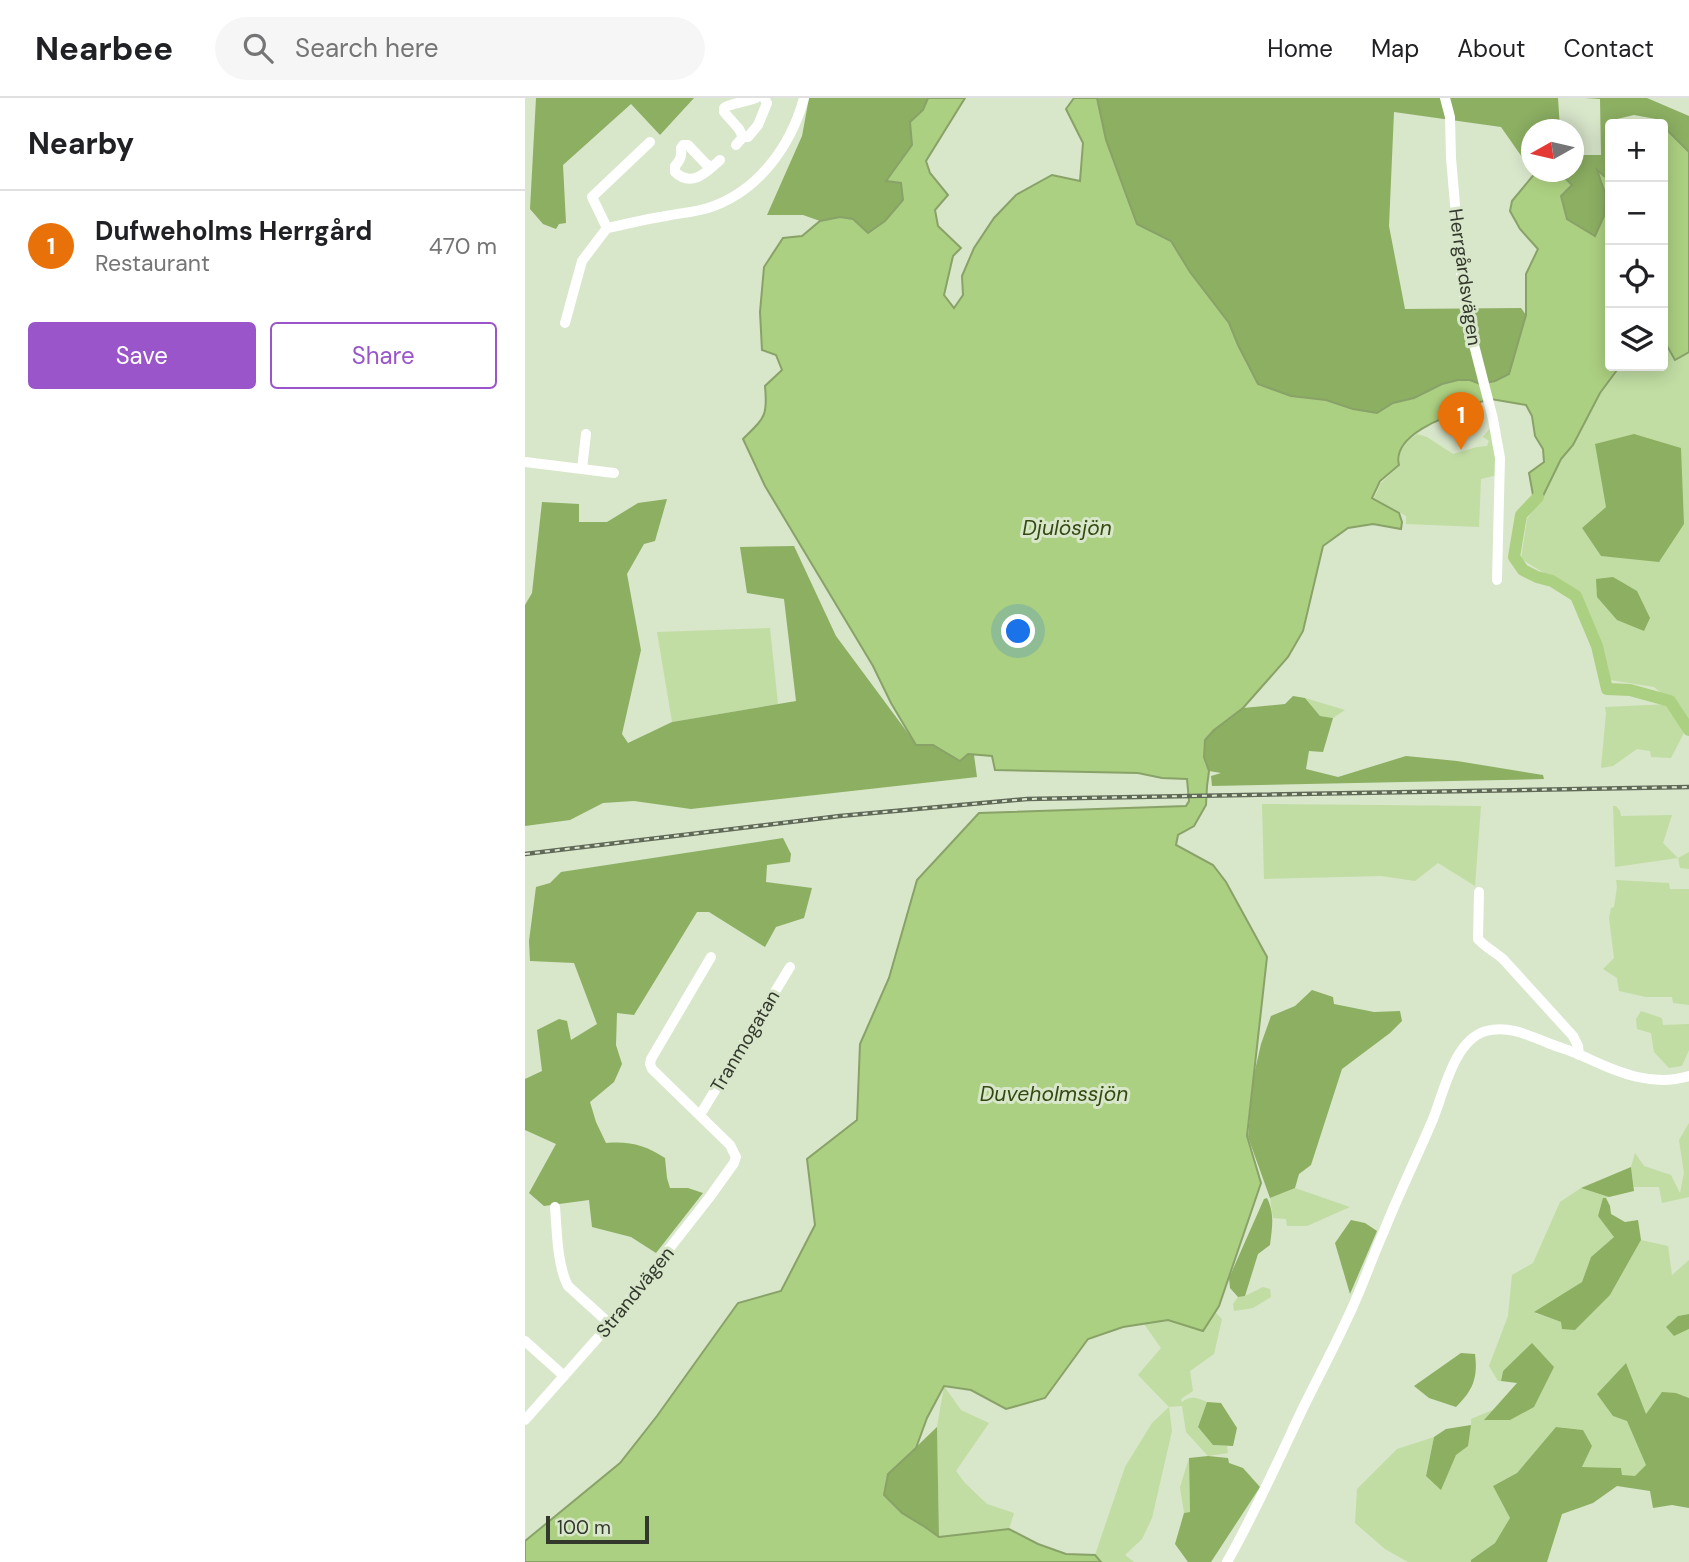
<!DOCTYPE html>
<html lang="en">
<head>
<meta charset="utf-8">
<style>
  :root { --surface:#fff; --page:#f6f6f6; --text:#202124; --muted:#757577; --line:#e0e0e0; --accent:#9955c9 }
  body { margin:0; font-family:"DM Sans",sans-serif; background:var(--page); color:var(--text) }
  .controls { position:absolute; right:21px; top:21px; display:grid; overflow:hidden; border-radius:7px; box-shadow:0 4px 18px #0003 }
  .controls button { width:63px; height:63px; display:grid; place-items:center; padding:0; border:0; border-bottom:2px solid var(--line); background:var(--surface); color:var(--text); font:35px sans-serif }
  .compass { position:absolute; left:996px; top:21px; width:63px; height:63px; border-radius:50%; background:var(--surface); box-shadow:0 4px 18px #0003; rotate:262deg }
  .scale { position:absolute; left:21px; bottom:18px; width:103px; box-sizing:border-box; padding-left:7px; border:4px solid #33382d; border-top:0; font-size:19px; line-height:24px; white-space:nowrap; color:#33382d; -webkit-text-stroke:5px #d8e6ca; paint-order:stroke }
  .you { position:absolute; left:494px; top:534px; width:24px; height:24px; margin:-18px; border:5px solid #fff; border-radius:50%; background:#1a73e8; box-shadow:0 0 0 10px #1a73e833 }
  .badge { display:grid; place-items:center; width:46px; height:46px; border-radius:50%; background:var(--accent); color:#fff; font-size:23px; font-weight:700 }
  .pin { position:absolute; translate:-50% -58px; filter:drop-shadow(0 2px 4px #0008) }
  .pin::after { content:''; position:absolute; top:37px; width:24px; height:21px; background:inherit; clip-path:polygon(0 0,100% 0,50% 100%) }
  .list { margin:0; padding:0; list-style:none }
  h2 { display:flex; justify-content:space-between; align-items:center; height:91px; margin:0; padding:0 28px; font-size:30px }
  h2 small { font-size:23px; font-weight:400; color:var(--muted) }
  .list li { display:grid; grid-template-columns:46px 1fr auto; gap:21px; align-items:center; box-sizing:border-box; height:112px; padding:0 28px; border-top:2px solid var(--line) }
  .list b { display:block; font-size:26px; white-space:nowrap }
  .list p { margin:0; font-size:23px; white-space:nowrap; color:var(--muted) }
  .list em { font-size:23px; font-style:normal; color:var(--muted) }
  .actions { display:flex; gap:14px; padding:21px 28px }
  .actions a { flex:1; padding:16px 0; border:2px solid var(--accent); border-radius:7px; text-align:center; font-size:24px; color:var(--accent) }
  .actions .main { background:var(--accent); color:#fff }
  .icon { flex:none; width:38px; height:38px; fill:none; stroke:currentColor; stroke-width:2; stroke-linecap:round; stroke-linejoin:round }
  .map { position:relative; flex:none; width:1164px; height:1464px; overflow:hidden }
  header { display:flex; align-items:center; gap:42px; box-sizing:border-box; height:98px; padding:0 35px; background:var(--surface); border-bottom:2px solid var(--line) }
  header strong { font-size:33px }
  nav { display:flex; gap:38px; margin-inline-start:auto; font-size:24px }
  .search { width:490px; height:63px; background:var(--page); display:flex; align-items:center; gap:18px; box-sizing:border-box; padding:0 24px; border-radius:38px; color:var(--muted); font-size:26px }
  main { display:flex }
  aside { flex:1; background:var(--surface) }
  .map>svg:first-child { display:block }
</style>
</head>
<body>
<header>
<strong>Nearbee</strong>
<div class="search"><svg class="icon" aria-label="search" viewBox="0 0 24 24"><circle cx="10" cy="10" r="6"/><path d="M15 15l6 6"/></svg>Search here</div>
<nav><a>Home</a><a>Map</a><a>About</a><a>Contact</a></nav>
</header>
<main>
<aside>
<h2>Nearby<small></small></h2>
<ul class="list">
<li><span class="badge" style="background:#e8710a">1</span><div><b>Dufweholms Herrgård</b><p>Restaurant</p></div><em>470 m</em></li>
</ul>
<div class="actions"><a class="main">Save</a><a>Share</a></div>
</aside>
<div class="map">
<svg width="1164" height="1464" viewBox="0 0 1164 1464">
  <rect width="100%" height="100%" fill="#d8e6ca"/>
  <g fill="#c1dda3" fill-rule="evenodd">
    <path d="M1138,245L1141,246L1150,262L1164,255V628L1149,606L1129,589L1085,582L1065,517L1054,496L996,461L1002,421L1018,398L1036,361L1048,347L1075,295L1095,268H1138ZM1081,409L1076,458L1057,430Z"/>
    <path d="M966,329L968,335L972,377L956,381L954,429L881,426V418L849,400L856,385L875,367C872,353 881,344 892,336L902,339L928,356L952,349L962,348L964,343L958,339Z"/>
    <polygon points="245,530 253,606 147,624 132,534"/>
    <polygon points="780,600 820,612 808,620 795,618"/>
    <polygon points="1145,606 1161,631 1146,660 1126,659 1125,653 1112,651 1088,668 1076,670 1081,615 1080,609"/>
    <polygon points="737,706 956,708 950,788 913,765 890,783 856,778 739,781"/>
    <polygon points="1088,708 1091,708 1095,713 1096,718 1147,717 1138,745 1153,760 1164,754 1164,771 1155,770 1153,760 1090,769"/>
    <polygon points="1091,782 1144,785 1145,791 1164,791 1164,907 1148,905 1147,899 1121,899 1094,893 1092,880 1078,871 1089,860 1084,820 1086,810 1089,809 1092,789"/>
    <polygon points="1116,913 1137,920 1138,927 1164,926 1164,952 1157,968 1144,970 1129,954 1126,935 1112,931 1111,921"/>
    <polygon points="1164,1025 1164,1099 1137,1105 1134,1089 1109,1089 1106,1069 1110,1055 1119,1068 1146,1077 1155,1095 1159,1075 1154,1042"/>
    <polygon points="770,1090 825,1109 782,1128 762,1128 761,1121 748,1120 745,1100"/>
    <polygon points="1056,1090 1084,1099 1078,1101 1089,1139 1066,1159 1057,1184 1010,1215 1036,1224 1085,1197 1116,1142 1143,1148 1147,1177 1164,1162 1164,1216 1153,1218 1149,1238 1164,1231 1164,1300 1151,1295 1121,1316 1088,1318 1102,1322 1122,1367 1110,1379 1097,1377 1096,1370 1057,1369 1067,1348 1058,1332 1032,1329 992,1375 968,1388 986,1420 970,1445 946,1462 946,1464 883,1464 860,1451 830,1425 832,1391 872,1351 909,1339 901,1377 931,1357 946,1327 946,1321 970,1311 960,1321 1029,1269 978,1272 976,1283 973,1283 964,1268 983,1218 987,1177 1008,1165 1035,1104"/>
    <polygon points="738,1189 745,1191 746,1199 728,1210 709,1213 708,1206 713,1199 720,1198"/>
    <path d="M690,1214L697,1221L689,1256L665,1273L668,1293L656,1301L657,1304C666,1297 672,1300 682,1304L673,1329L688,1347L702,1348L703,1355L683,1358L661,1334L657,1308L644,1309L647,1333L627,1420L617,1441L600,1457L609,1464H576L570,1457L600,1369L627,1325L644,1309L613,1277L636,1250L619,1226L643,1222L678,1233Z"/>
    <polygon points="419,1288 436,1312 464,1325 431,1373 440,1385 462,1406 489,1415 484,1431 414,1439 412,1329"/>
    <polygon points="664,1360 665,1414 659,1415 655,1389"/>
  </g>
  <g fill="#8caf62">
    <polygon points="11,0 169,0 135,37 106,6 38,67 41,125 34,126 31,131 18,126 5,111"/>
    <polygon points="284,0 403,0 398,12 385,24 387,47 361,82 376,84 378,102 360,123 343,135 315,119 295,123 278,117 242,117 277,38"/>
    <polygon points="572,0 1033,0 1035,31 1006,32 1006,72 976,29 869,14 864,128 880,211 996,210 1001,217 984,276 969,283 955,286 933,282 917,286 889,300 868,306 852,315 828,311 801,302 766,298 733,286 713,247 704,225 665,174 646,143 612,126 581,42"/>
    <polygon points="1060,0 1122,0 1164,18 1164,54 1131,21 1109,17 1092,21 1117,26 1085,26 1085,83 1073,73 1080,94 1079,118 1070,139 1042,121 1036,98 1046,87 1021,74 1048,74 1049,57 1076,57 1075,1"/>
    <polygon points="1109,336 1156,350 1159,426 1134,464 1076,458 1057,430 1081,409 1070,346"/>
    <polygon points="142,401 130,443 119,446 102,476 116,552 97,636 103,645 147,624 271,603 259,501 222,495 215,449 269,448 311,538 391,646 408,647 434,663 443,656 449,657 452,679 166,711 109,703 78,705 45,722 0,728 0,507 7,495 17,404 54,406 54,424 82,424 113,405"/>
    <polygon points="1088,479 1112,493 1125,520 1119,533 1092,522 1072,499 1071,481"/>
    <polygon points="768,598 780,600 795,618 808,620 798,654 784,653 781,671 813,679 881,658 932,663 1018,677 1019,681 687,688 686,678 696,675 684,673 679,659 680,642 689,632 718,610 760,606"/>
    <path d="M258,740L266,756L265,764L242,767L241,784L287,790L279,820L251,829L240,849L184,814H172L109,917L92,915L91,947L97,966L89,984L65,1004L71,1024L81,1045C105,1043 120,1047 140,1060L142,1080L145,1090H163L178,1095L131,1155L106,1139L67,1129L64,1102L19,1108L4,1095L31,1046L0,1032V981L17,973L12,932L34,921L42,923L46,942L72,926L49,865L5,863L4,843L11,789L25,785L36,774Z"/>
    <polygon points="787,892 808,899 809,906 849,914 875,913 877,923 865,935 817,971 786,1067 774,1076 770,1090 745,1100 723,1039 728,981 736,946 746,918 770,908"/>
    <polygon points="1106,1069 1109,1093 1084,1099 1056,1090"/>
    <path d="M742,1100C750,1116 747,1130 745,1147L733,1156L720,1198L713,1199L705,1190L704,1180L739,1101Z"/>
    <polygon points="1078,1100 1081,1100 1085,1108 1086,1116 1100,1124 1113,1122 1116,1142 1085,1197 1050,1232 1037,1231 1036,1224 1009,1214 1057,1184 1066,1159 1089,1139 1073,1118"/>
    <polygon points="826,1122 840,1125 852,1133 825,1196 810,1145"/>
    <polygon points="1164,1216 1164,1231 1149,1238 1141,1229 1153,1218"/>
    <polygon points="1007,1245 1029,1269 1009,1309 985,1322 959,1322 992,1285 976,1283 978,1273"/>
    <path d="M936,1255L950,1256C953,1280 948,1292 931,1309L904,1300L889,1288Z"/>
    <polygon points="1101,1265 1121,1316 1137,1294 1151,1295 1164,1300 1164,1410 1147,1407 1128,1410 1125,1393 1092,1388 1068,1405 1037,1416 1022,1464 946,1464 946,1462 970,1445 985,1420 968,1388 992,1375 1031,1329 1058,1332 1067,1348 1057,1369 1096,1370 1097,1377 1110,1378 1121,1367 1102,1323 1088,1318 1072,1296"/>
    <polygon points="682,1304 696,1305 712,1330 708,1348 688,1347 673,1329"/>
    <polygon points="946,1327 943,1348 931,1357 916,1392 901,1378 909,1339 921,1331"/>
    <polygon points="412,1329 414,1439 377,1415 359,1397 363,1376"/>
    <polygon points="683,1358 703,1360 704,1365 718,1370 735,1389 686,1464 663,1464 650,1446 659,1415 665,1414 664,1360"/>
  </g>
  <g fill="#acd081" stroke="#88a268" stroke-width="2">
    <path d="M403,0H440L401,63L405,75L423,97L410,112L413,128L436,150L428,158L419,197L429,210L438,197L437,178L449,150L469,120L491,97L527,77L555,83L558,45L541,11L549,0H572L581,42L612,126L646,143L665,174L704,225L713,247L733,286L766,298L801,302L828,311L852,315L868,305L889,300L917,286L933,282H945L955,286L970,283L984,276L1001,217V176L1013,151L995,131L985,113L987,103L1011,74L1035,75L1047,87L1036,98L1042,121L1070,138L1079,118L1080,95L1072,72L1085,83V268H1095L1075,295L1048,347L1036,361L1018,398L1008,397L1004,375L1019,364L1018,351L1010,338L1007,318L1001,307L966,301L955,304L951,313L942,317L941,314C918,317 867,339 874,367L855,383L847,400L874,415L877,424L876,431L848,426L823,430L798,448L778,533L763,559L718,610L689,632L680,642L679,659L684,673L682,688L681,707L669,728L653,737L651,747L688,767L701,784L742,859L722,1038L736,1085L694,1208L678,1233L643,1222L598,1229L563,1241L520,1300L481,1311L446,1292L419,1288L402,1320L391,1350L363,1376L359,1397L377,1415L400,1429L414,1439L484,1431L513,1446L541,1456L570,1457L576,1464H0V1443L95,1365L132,1318L213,1205L256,1193L290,1127L282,1061L332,1022L335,946L364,880L392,782L454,715L661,708L664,703L662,681L637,680L613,675L470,672L467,658L443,656L435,663L408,647H391L366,605L348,568L240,388L218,341C239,320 243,319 240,288L257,272L251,257L237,252L235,214L239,169L258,140L277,138L295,123L315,119L328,121L343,135L360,123L378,102L376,85L361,83L387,47L385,24L398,12Z"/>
    <polygon points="1138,28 1164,54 1164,254 1150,262 1141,246 1138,245"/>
  </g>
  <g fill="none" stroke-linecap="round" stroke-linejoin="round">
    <polyline stroke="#acd081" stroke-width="12" points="1013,399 996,417 989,459 998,472 1012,479 1027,483 1051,498 1072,548 1082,591 1105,592 1145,603 1164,632"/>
    <g stroke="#fff" stroke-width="10">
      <polyline points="920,0 925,19 926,60 937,187 948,243 968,321 975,360 972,482"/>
      <path d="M218,39L214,31L199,14V10C205,5 222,4 231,0"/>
      <polyline points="211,47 218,39 223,39 233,27 242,5 239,0"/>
      <path d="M187,69L181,66L163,47H158L156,50C157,59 155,62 150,68V74C167,90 182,74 195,62"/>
      <polyline points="82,130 67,99 125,44"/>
      <path d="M40,225L57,163L82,130C102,126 121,121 141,118C155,115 170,114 183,110C233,94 266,48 279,0"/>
      <polyline points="0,364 89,375"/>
      <polyline points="57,371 61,336"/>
      <path d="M954,794L953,841C960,849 970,854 978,861L1048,938L1053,948L1054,957"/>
      <polyline points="175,1017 265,869"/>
      <path d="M30,1109C32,1133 32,1167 43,1188L85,1226"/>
      <polyline points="0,1243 39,1278"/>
      <polyline points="0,1322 85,1226 184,1100 209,1065 211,1059 205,1047 127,971 125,966 126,961 186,859"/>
      <path d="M702,1464C730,1415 753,1363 777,1312C792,1281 808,1252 822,1221C836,1193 846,1162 859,1133C874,1095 892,1059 908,1021C919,994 929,942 961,933C983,927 1003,937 1023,945C1036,950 1050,954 1062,960C1094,975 1128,989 1164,978"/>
    </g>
    <g stroke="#606858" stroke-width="4.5">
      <polyline id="rail" points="0,756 315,718 502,701 1164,689"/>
    </g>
    <use href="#rail" stroke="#d8e6ca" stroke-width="2" stroke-dasharray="5" stroke-linecap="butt"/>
  </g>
  <g text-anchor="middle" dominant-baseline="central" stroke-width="6" stroke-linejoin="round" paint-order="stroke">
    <g font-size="19" fill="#33382d" stroke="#d8e6ca">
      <text transform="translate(940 179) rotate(82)">Herrgårdsvägen</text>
      <text transform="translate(220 943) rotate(-59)">Tranmogatan</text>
      <text transform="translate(110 1194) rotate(-51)">Strandvägen</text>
    </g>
    <g font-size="21" font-style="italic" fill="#334911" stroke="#d8e6ca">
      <text x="542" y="430">Djulösjön</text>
      <text x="529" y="996">Duveholmssjön</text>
    </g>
  </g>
</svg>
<div class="controls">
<button>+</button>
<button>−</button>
<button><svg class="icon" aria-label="locate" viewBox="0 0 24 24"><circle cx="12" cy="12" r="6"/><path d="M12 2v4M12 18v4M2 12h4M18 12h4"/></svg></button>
<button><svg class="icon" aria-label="layers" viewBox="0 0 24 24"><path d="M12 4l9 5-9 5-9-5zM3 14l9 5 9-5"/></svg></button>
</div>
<svg class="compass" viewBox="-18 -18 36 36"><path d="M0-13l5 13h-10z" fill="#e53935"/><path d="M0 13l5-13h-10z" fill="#757577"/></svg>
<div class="scale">100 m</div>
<div class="you"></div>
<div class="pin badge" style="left:936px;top:352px;background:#e8710a">1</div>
</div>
</main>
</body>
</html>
